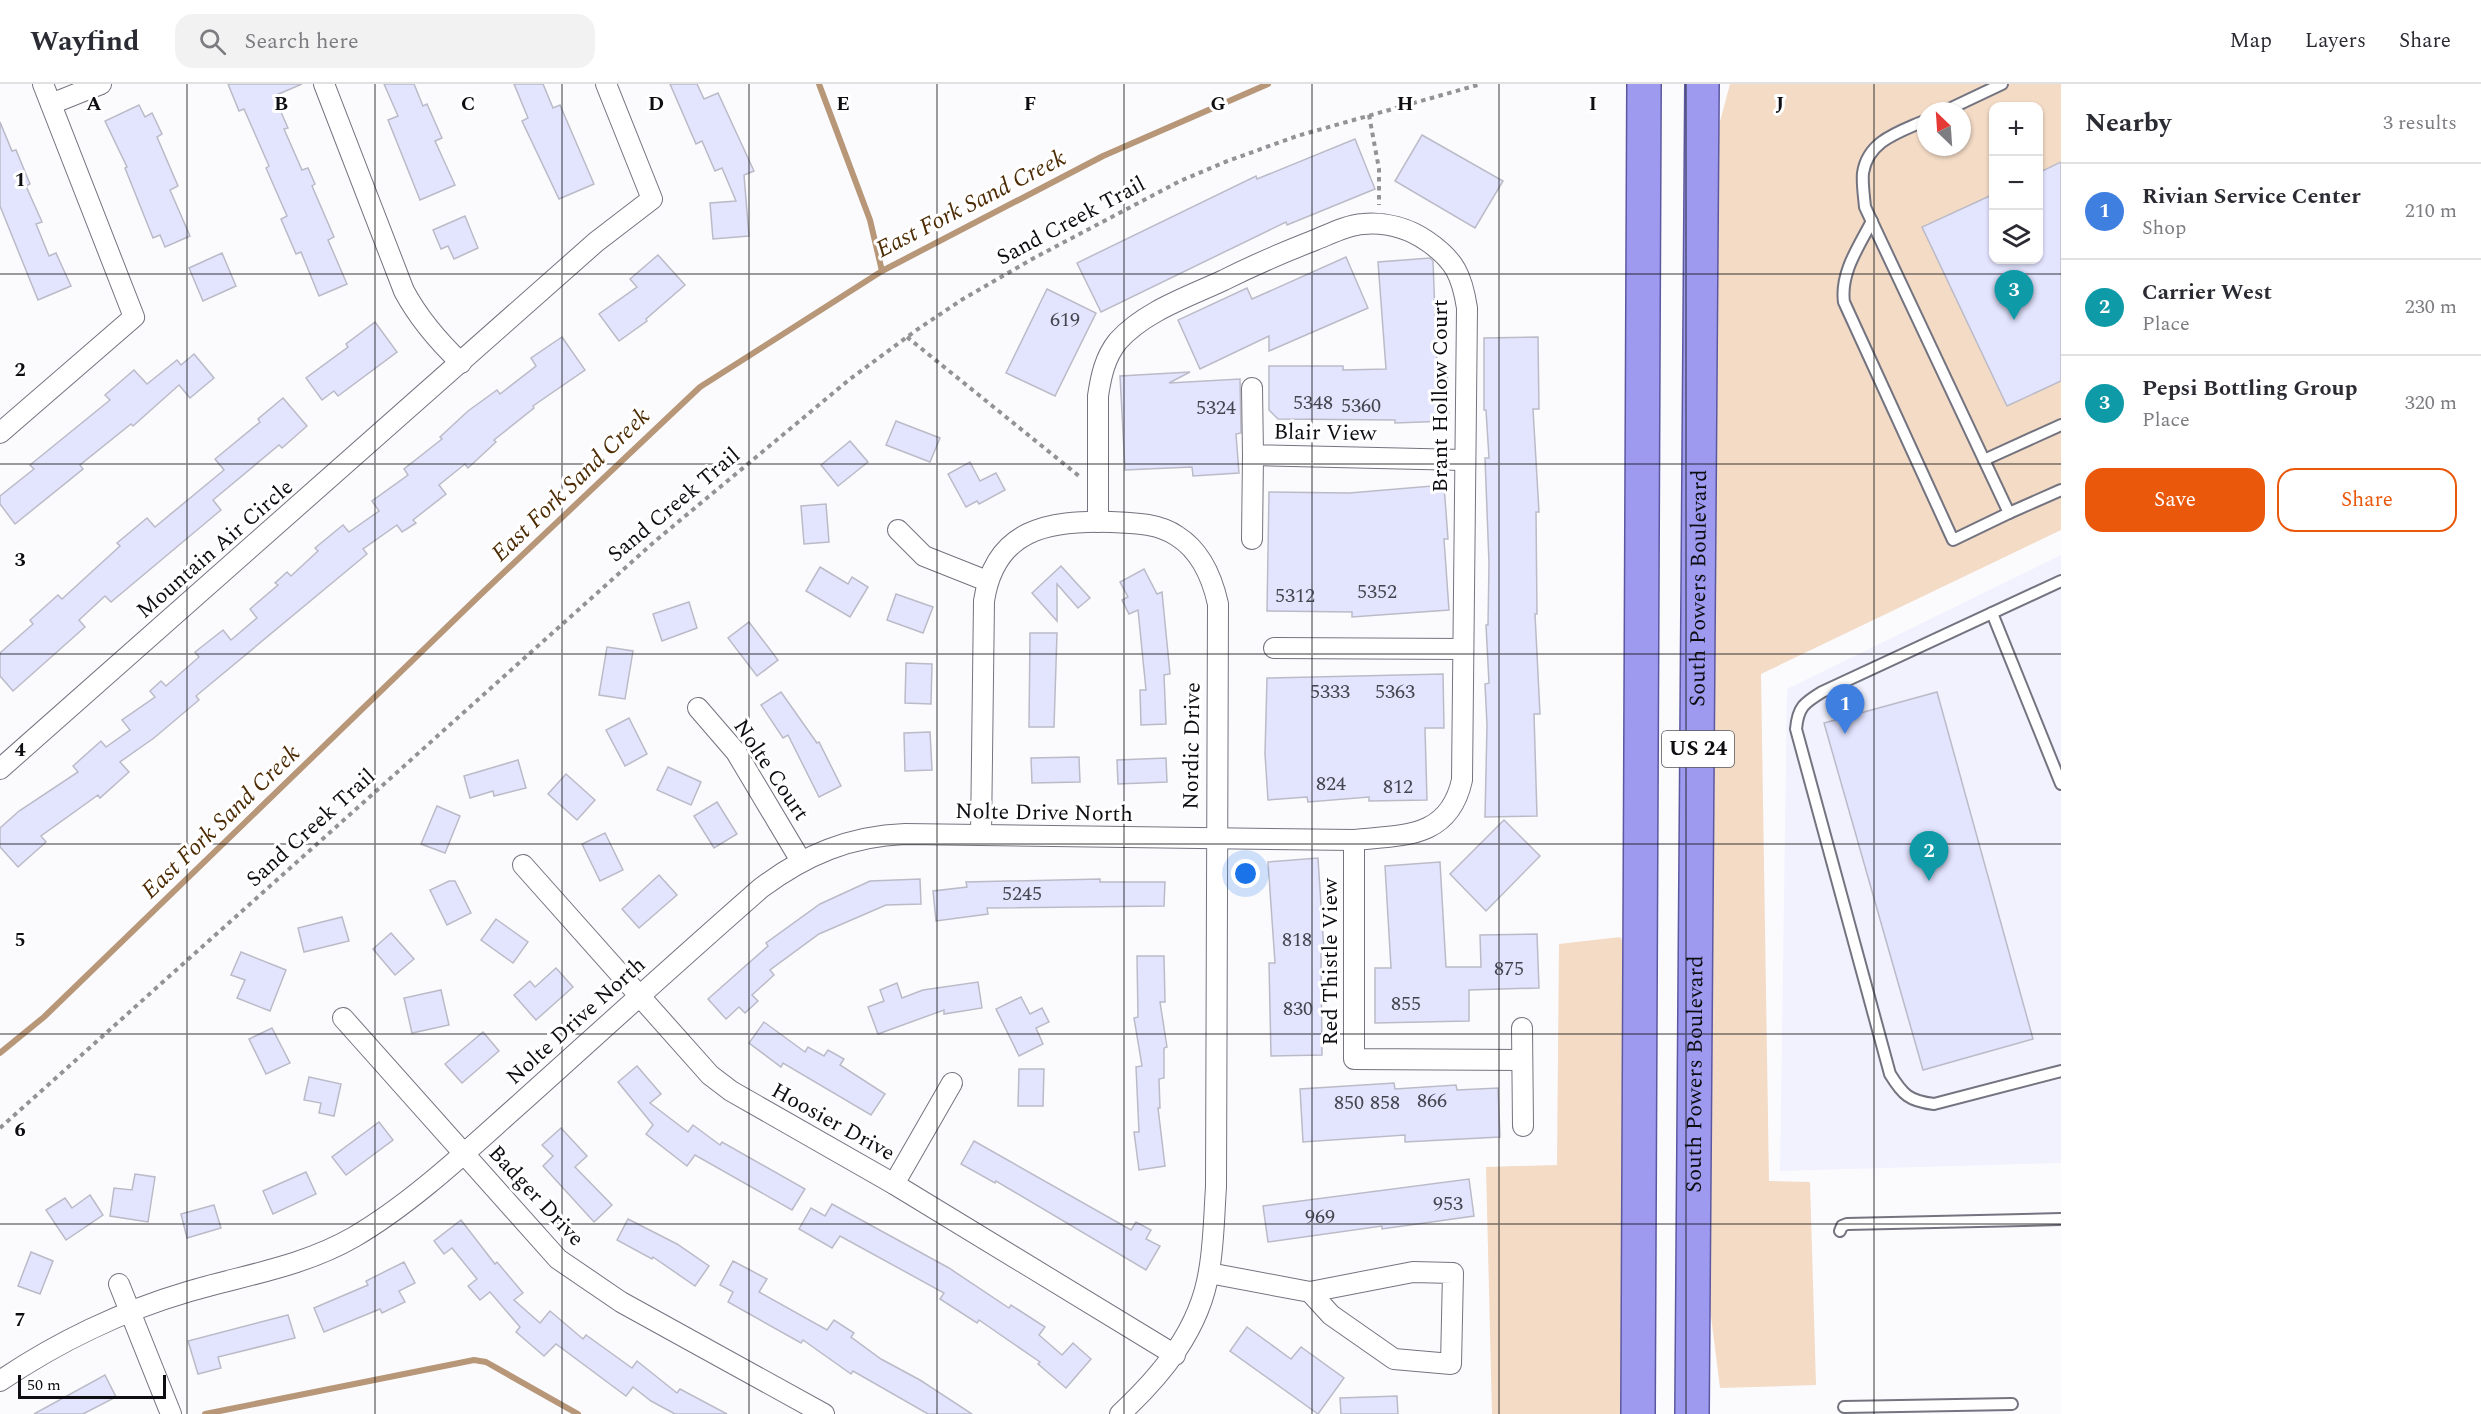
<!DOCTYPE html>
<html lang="en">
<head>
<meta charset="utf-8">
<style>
  :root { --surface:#fff; --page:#f2f2f3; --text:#2b2b33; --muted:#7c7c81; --line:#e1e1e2; --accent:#ea580c }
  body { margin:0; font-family:Spectral,serif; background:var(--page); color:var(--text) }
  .controls { position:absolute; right:18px; top:18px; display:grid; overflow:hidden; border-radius:12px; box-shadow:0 2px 4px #0004 }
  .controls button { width:54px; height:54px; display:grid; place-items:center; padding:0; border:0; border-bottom:2px solid var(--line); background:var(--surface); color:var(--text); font:30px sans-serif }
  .compass { position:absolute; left:1917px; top:18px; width:54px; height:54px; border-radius:50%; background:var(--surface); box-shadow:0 2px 4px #0004; rotate:335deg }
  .scale { position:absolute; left:18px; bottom:15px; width:148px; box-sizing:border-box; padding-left:6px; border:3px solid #0e0e12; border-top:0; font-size:16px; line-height:21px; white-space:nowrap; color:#0e0e12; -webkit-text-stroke:4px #fff; paint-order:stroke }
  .you { position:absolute; left:1246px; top:790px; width:21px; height:21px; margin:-15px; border:4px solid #fff; border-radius:50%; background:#1a73e8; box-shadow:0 0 0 9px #1a73e833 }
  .badge { display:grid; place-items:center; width:39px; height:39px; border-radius:50%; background:var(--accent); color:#fff; font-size:20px; font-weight:700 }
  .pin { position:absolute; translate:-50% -50px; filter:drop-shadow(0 2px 3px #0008) }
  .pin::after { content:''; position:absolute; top:32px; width:21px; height:18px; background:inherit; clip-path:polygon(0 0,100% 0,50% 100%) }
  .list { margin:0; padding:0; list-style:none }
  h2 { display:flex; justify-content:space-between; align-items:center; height:78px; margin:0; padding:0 24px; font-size:26px }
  h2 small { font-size:20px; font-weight:400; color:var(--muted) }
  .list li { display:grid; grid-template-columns:39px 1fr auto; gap:18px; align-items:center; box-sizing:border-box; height:96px; padding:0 24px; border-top:2px solid var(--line) }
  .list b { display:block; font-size:22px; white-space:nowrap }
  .list p { margin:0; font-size:20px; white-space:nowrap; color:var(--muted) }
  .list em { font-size:20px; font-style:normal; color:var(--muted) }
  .actions { display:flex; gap:12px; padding:18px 24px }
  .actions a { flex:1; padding:14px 0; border:2px solid var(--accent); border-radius:18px; text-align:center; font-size:21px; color:var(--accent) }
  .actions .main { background:var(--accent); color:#fff }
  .icon { flex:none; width:33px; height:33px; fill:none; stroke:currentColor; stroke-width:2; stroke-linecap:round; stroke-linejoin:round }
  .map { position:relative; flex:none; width:2061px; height:1330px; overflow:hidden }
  header { display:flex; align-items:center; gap:36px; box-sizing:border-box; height:84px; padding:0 30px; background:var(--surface); border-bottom:2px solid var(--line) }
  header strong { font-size:28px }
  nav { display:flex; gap:33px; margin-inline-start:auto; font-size:21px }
  .search { width:420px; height:54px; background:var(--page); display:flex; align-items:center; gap:15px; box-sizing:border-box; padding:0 21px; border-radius:18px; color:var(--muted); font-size:22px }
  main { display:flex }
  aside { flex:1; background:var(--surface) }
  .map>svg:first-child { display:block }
</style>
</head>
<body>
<header>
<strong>Wayfind</strong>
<div class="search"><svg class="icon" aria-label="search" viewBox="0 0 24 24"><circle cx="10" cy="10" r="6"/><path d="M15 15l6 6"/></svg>Search here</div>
<nav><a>Map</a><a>Layers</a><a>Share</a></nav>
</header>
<main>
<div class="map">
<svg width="2061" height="1330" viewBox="0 0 2061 1330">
  <rect width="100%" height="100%" fill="#fbfbfe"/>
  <polygon fill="#f1f2fe" points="2061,471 2061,1079 1780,1087 1787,605"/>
  <g fill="#f3dbc6" fill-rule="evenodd">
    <path d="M1730,0H2061V446L1761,590L1769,1097L1810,1098L1816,1301L1720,1304L1694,1097L1703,101ZM1994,22H2038V176H1994ZM1926,27H1962V63H1926Z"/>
    <polygon points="1620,853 1640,881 1640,1330 1492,1330 1486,1083 1557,1081 1559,860"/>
  </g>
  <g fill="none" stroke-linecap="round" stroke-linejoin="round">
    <g stroke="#b79778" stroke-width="6">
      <polyline points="819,0 870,136 882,187"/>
      <polyline points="0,969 44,933 479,512 700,303 882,187 1103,72 1268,0"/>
      <polyline points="205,1330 474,1276 486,1278 578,1330"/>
    </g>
  </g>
  <g fill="#e3e4fe" stroke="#bbbbc8" stroke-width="1.5">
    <polygon points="228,0 302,0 274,12 288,44 284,45 302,86 308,84 315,100 312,102 334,153 328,156 347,200 319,212 301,168 296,170 281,135 287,132 266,84 269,82 244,25 239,27"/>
    <polygon points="384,0 414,0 423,22 427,20 442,54 435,57 455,101 420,116 388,36 398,32"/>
    <polygon points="514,0 543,0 553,24 560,21 594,100 559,115 522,37 528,34"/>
    <polygon points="670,0 697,0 704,15 718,9 754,87 744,91 749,152 713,155 710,119 736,117 722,84 715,87 702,57 696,60"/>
    <polygon points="139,21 145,33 152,29 162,50 157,53 178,102 170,106 190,152 165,163 160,151 153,154 125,84 127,83 105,37"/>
    <polygon points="0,38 12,67 16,66 30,100 26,102 42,138 36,140 49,172 56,169 71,202 38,216 0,122"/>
    <polygon points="1422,51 1503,97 1475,144 1395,97"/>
    <polygon points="1355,55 1375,105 1287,141 1286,138 1101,228 1077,179 1256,92 1257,95"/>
    <polygon points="2061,78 2061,297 2007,322 1922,143 1994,110 1994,176 2038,176 2038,89"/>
    <polygon points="465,132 478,164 454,175 448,162 441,165 433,146"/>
    <polygon points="222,169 236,202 203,217 189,184"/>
    <polygon points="658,171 685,201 646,235 647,237 619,257 599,230 637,203 630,195"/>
    <polygon points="1346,173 1368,224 1269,267 1269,252 1200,285 1178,236 1247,204 1252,215"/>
    <polygon points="1430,174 1433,177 1437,283 1447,283 1449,337 1395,339 1395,336 1278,335 1269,326 1269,282 1343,282 1343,286 1386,285 1378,178"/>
    <polygon points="1047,205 1096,229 1055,312 1006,289"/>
    <polygon points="375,238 397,268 338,312 334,307 322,316 306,294 348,263 346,260"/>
    <polygon points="562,253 585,286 533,322 534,324 494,356 496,358 468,384 465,380 439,401 446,410 413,436 416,439 402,448 397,441 363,465 367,470 196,612 199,616 154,654 120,678 129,688 100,714 98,711 41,752 46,758 18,783 0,763 0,744 19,727 78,688 73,682 101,657 106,663 130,646 122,636 155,613 150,607 161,597 166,602 199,573 195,568 223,546 231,556 257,534 250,525 278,501 275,499 287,488 291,492 318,467 315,464 343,441 349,448 379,427 372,417 408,391 404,385 442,355 440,353 468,327 497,306 500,310 536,282 531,274"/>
    <polygon points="1538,253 1539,325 1533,325 1539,428 1536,428 1537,530 1535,530 1540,630 1534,630 1537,732 1485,733 1487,641 1485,600 1489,599 1486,541 1488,541 1489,479 1485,374 1489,374 1486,326 1484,326 1484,254"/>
    <polygon points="194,270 214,294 190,314 179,301 133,342 131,340 80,381 83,385 15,440 0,420 0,412 34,385 30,381 110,316 105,311 134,286 147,300 177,276 181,281"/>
    <polygon points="1190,288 1169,299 1240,295 1241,349 1236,350 1239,389 1193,392 1192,383 1125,386 1120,292"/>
    <polygon points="283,314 307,342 282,364 279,361 213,416 221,426 111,518 105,512 79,536 85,543 13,607 0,592 0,569 33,540 30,536 58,511 62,515 120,462 117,459 147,434 155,443 224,386 215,375 260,338 258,335"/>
    <polygon points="896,337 940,354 930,378 886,361"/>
    <polygon points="850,357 868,378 838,402 821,381"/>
    <polygon points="970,378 980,397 996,389 1005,406 979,420 977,417 966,423 948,390"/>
    <polygon points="1444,401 1448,455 1444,455 1449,526 1352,533 1352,528 1267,527 1269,408 1349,409"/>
    <polygon points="826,420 829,458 804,460 801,422"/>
    <polygon points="1061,482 1090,514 1078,524 1057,500 1057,537 1032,509"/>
    <polygon points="820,483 848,500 852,493 868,503 850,533 806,507"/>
    <polygon points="1144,485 1157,510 1162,508 1170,590 1164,591 1166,640 1141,641 1140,606 1146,606 1138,526 1129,530 1122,516 1128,513 1120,498"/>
    <polygon points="896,510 933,523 923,549 887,536"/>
    <polygon points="689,518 697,544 662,557 653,530"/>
    <polygon points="749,538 778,576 757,592 728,554"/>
    <polygon points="1030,549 1057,549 1054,643 1029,643"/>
    <polygon points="607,563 633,567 625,615 599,611"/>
    <polygon points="906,579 932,580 931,620 905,619"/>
    <polygon points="1443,590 1444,644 1425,644 1427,716 1369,717 1369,713 1308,718 1307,713 1268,716 1265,670 1267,594"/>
    <polygon points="781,608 817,659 819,658 841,702 819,713 788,651 783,654 761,621"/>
    <polygon points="1937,608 2033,955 1923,986 1824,639"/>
    <polygon points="629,634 647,670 625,682 606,646"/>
    <polygon points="930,648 932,686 905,687 904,649"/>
    <polygon points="1079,673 1080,698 1032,699 1031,674"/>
    <polygon points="1166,674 1167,698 1118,700 1117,676"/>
    <polygon points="518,676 526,704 494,712 493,707 470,714 464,692"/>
    <polygon points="668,683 701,698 691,721 657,706"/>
    <polygon points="566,690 595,716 577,736 548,710"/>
    <polygon points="717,718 737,750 714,764 694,732"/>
    <polygon points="437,722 460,732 445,769 421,760"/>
    <polygon points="1504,736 1540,772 1486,827 1450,790"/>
    <polygon points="605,749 623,786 600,797 582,760"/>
    <polygon points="1318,774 1324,867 1321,867 1322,971 1271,972 1269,879 1275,879 1268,778"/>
    <polygon points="1440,778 1446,883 1481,883 1480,851 1537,850 1539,904 1469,906 1469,937 1375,939 1375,884 1391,884 1385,782"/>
    <polygon points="659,791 677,811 639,844 622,825"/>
    <polygon points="920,795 921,820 886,821 819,850 770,886 774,891 752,911 758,917 745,929 739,923 726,935 708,915 768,862 766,859 820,820 870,797"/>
    <polygon points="1100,795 1100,798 1165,798 1164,822 987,824 988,830 936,837 933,807 967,803 966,798"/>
    <polygon points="449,797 455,797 471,829 447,841 430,806"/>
    <polygon points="342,833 349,857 304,868 298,844"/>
    <polygon points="496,835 528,858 513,879 481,856"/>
    <polygon points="391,849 414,875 395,891 373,865"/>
    <polygon points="241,868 286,886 270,927 237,914 245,896 231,891"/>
    <polygon points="1137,872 1164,872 1165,918 1160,918 1167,963 1164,964 1164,994 1159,995 1160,1024 1158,1024 1165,1082 1139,1086 1134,1048 1139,1048 1136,983 1142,982 1134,934 1138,933"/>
    <polygon points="556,884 573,903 536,936 514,911 530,897 535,903"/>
    <polygon points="978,898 982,924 944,930 944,926 878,950 868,923 884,917 880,906 897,899 902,914 923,906"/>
    <polygon points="441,906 449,941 412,949 404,914"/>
    <polygon points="1021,913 1030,930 1042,924 1049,938 1036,944 1043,960 1019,972 996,925"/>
    <polygon points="764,938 805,968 808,963 824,972 828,966 844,975 840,981 885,1010 871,1031 783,979 781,983 749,959"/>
    <polygon points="272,944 290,979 266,990 249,955"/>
    <polygon points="483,948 499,967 462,999 445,980"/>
    <polygon points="637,982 661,1010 650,1019 688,1048 693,1041 720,1061 722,1058 805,1105 792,1126 695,1071 687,1082 646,1050 653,1041 618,998"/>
    <polygon points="1019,985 1044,985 1043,1022 1018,1022"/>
    <polygon points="309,993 341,1000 334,1032 319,1029 321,1019 304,1016"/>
    <polygon points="1394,999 1395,1005 1456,1001 1457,1006 1498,1004 1500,1053 1405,1058 1405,1051 1303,1058 1300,1005"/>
    <polygon points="379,1038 393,1056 346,1091 332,1073"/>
    <polygon points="561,1044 587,1072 575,1083 612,1121 594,1138 543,1082 553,1072 542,1061"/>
    <polygon points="974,1057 1131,1146 1136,1138 1151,1146 1146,1155 1160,1162 1146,1186 996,1097 995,1099 961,1080"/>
    <polygon points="306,1088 316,1110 273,1130 263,1107"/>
    <polygon points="135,1090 155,1093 148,1138 110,1132 114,1104 132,1106"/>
    <polygon points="1469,1095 1474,1132 1382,1145 1382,1142 1268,1158 1263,1122"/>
    <polygon points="90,1111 103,1131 66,1156 46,1126 65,1114 72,1124"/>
    <polygon points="832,1120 949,1184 1009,1224 1011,1221 1045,1243 1039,1251 1062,1271 1073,1259 1091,1275 1066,1304 1038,1280 1040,1278 979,1236 977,1239 940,1215 944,1209 840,1152 832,1164 799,1145 811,1124 825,1132"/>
    <polygon points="214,1121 221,1144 187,1154 181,1130"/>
    <polygon points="628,1135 677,1160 709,1182 695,1202 653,1173 652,1175 617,1156"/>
    <polygon points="461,1136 495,1180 497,1178 523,1209 514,1216 540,1239 550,1227 583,1255 586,1251 632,1284 637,1277 677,1309 680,1305 727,1330 675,1330 651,1317 633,1303 626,1312 556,1260 544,1272 516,1248 520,1243 490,1208 480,1216 468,1202 477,1195 452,1164 444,1170 434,1157"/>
    <polygon points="31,1168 53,1177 40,1210 18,1202"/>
    <polygon points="733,1177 767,1195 759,1208 827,1246 834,1236 854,1249 851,1253 881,1275 920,1296 972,1330 928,1330 853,1287 851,1290 803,1256 801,1259 728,1218 733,1208 720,1201"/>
    <polygon points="404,1178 415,1199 399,1207 405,1218 382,1229 380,1225 324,1248 314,1224 368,1201 366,1197"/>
    <polygon points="288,1231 295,1254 218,1273 221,1284 198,1290 188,1257"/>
    <polygon points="1247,1243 1291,1275 1301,1263 1344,1294 1318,1330 1230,1267"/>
    <polygon points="105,1291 116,1313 83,1330 34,1330"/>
    <polygon points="1397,1312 1398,1330 1341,1330 1340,1314"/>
  </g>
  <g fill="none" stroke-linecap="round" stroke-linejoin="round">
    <g stroke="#747480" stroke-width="14">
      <g id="service">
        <polyline points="1945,27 2002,0"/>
        <path d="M1926,36C1900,48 1868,56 1863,89C1862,99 1864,112 1865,123L2009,429L2061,406"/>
        <path d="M1872,137C1859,162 1840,189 1844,218L1953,456L2009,429"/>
        <polyline points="1984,376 2061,341"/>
        <path d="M2061,497L1822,608C1804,619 1798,623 1796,645L1890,990C1903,1011 1909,1017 1934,1020L2061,987"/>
        <polyline points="1992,529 2061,700"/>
        <polyline points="1840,1147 1842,1142 1847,1140 2061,1135"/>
        <polyline points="1844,1323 2012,1320"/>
      </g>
    </g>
    <g stroke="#747480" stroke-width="22">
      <g id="minor">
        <path d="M324,0L404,207C419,235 438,257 461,279"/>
        <polyline points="51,20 101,0"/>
        <polyline points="1252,304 1253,371 1464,376"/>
        <polyline points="0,349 134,233 43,0"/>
        <polyline points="898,446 924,472 987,497"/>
        <polyline points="1252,455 1253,371"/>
        <polyline points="1274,564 1463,565"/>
        <polyline points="698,624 736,668 801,777"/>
        <polyline points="0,685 596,158 652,115 606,0"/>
        <path d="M981,751L984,517C995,445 1048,436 1111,438C1133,439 1158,439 1177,452C1201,467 1212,493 1218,520L1216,1103C1214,1131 1214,1159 1209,1187C1200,1245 1162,1291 1120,1330"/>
        <polyline points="1354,756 1354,975 1522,976"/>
        <polyline points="523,781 710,991 731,1007 894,1100 1175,1271"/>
        <polyline points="343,934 558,1175 621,1218 824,1330"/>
        <polyline points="1522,944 1523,1042"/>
        <polyline points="894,1100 952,999"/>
        <polyline points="1209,1189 1310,1208 1413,1188 1453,1189 1451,1280 1394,1275 1331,1231 1310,1208"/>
        <polyline points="119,1200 171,1330"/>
        <path d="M0,1297C56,1259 122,1227 187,1208C244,1191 302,1183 354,1153C414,1118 471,1063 523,1017C602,946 681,874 761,804C805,771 850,752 905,750L1354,756C1403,751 1449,755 1462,696L1467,224C1462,192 1455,176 1427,157C1408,144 1385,138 1363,140C1347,141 1330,150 1315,156C1284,168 1254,181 1224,196C1188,213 1145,227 1118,257C1105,273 1101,292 1098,312V438"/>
      </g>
    </g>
    <g stroke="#5c58a0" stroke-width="36">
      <g id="trunk">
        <polyline points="1638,1330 1644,0"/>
        <path id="s1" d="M1692,1330L1702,0"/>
      </g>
    </g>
    <g stroke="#939396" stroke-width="4" stroke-dasharray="4.5 4.5" stroke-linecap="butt">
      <polyline points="1369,31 1379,85 1379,121"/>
      <polyline points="907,253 1079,392"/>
      <polyline points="0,1044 654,458 850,295 918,245 963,215 1034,174 1180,97 1225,78 1297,52 1481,0"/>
    </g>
    <use href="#service" stroke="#fff" stroke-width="10"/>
    <use href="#minor" stroke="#fff" stroke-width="20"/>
    <use href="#trunk" stroke="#9e9af0" stroke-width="33"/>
  </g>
  <path fill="none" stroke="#0e0e12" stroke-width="1.5" stroke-opacity="0.55" d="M187,0V1330M375,0V1330M562,0V1330M749,0V1330M937,0V1330M1124,0V1330M1312,0V1330M1499,0V1330M1686,0V1330M1874,0V1330M0,190H2061M0,380H2061M0,570H2061M0,760H2061M0,950H2061M0,1140H2061"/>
  <g text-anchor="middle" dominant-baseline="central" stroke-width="6" stroke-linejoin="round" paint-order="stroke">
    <g font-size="20" fill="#43444d">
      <text x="1065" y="236">619</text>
      <text x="1313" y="319">5348</text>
      <text x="1361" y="322">5360</text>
      <text x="1216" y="324">5324</text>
      <text x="1377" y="508">5352</text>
      <text x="1295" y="512">5312</text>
      <text x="1330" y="608">5333</text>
      <text x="1395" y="608">5363</text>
      <text x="1331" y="700">824</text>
      <text x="1398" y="703">812</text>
      <text x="1022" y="810">5245</text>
      <text x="1297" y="856">818</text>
      <text x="1509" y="885">875</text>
      <text x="1406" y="920">855</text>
      <text x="1298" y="925">830</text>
      <text x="1432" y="1017">866</text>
      <text x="1349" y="1019">850</text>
      <text x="1385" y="1019">858</text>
      <text x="1448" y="1120">953</text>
      <text x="1320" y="1133">969</text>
    </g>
    <rect fill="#fff" stroke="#565659" stroke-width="1.5" x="1662" y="647" width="72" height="36" rx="4.5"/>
    <g font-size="21" font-weight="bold" fill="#0e0e12">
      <text x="1698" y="665">US 24</text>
    </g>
    <g font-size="22" fill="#0e0e12" stroke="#fff">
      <text transform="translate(1071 137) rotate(-28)">Sand Creek Trail</text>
      <text transform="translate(1440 312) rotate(-90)">Brant Hollow Court</text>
      <text transform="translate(1325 349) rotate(1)">Blair View</text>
      <text transform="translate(674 421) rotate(-40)">Sand Creek Trail</text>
      <text transform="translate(215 465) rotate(-41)">Mountain Air Circle</text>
      <text stroke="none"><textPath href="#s1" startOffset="826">South Powers Boulevard</textPath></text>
      <text transform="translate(1192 662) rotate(-89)">Nordic Drive</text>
      <text transform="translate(771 686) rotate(56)">Nolte Court</text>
      <text transform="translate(1044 729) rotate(1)">Nolte Drive North</text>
      <text transform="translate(311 744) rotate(-42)">Sand Creek Trail</text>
      <text transform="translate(1330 878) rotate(-90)">Red Thistle View</text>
      <text transform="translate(576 937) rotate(-42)">Nolte Drive North</text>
      <text stroke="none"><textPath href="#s1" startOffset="340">South Powers Boulevard</textPath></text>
      <text transform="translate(833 1038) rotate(29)">Hoosier Drive</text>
      <text transform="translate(536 1112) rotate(47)">Badger Drive</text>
    </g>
    <g font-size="24" font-style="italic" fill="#4d2c04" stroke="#fff">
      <text transform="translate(971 120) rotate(-27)">East Fork Sand Creek</text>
      <text transform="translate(571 401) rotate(-44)">East Fork Sand Creek</text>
      <text transform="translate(221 738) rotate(-44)">East Fork Sand Creek</text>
    </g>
  </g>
  <g font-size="20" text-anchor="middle" font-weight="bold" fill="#0e0e12" stroke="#fff" stroke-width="6" stroke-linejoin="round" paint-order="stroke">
    <text x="94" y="26">A</text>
    <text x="281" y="26">B</text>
    <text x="468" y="26">C</text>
    <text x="656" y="26">D</text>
    <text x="843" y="26">E</text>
    <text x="1030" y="26">F</text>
    <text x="1218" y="26">G</text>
    <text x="1405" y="26">H</text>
    <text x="1593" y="26">I</text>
    <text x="1780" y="26">J</text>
    <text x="20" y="102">1</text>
    <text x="20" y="292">2</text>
    <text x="20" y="482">3</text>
    <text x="20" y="672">4</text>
    <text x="20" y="862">5</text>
    <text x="20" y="1052">6</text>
    <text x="20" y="1242">7</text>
  </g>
</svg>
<div class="controls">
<button>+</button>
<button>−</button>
<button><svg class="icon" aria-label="layers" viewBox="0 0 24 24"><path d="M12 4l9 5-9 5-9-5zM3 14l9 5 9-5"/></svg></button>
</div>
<svg class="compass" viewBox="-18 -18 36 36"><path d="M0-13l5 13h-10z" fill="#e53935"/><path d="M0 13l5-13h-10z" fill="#7c7c81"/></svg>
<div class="scale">50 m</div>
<div class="you"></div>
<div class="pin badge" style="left:1845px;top:650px;background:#3f7fe0">1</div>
<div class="pin badge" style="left:1929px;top:797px;background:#0f9aa8">2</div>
<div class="pin badge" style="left:2014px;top:236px;background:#0f9aa8">3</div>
</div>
<aside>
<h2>Nearby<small>3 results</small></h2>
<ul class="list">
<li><span class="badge" style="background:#3f7fe0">1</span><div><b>Rivian Service Center</b><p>Shop</p></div><em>210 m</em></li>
<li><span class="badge" style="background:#0f9aa8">2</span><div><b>Carrier West</b><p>Place</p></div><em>230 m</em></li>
<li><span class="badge" style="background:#0f9aa8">3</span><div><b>Pepsi Bottling Group</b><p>Place</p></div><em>320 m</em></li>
</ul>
<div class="actions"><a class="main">Save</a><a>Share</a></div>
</aside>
</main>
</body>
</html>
